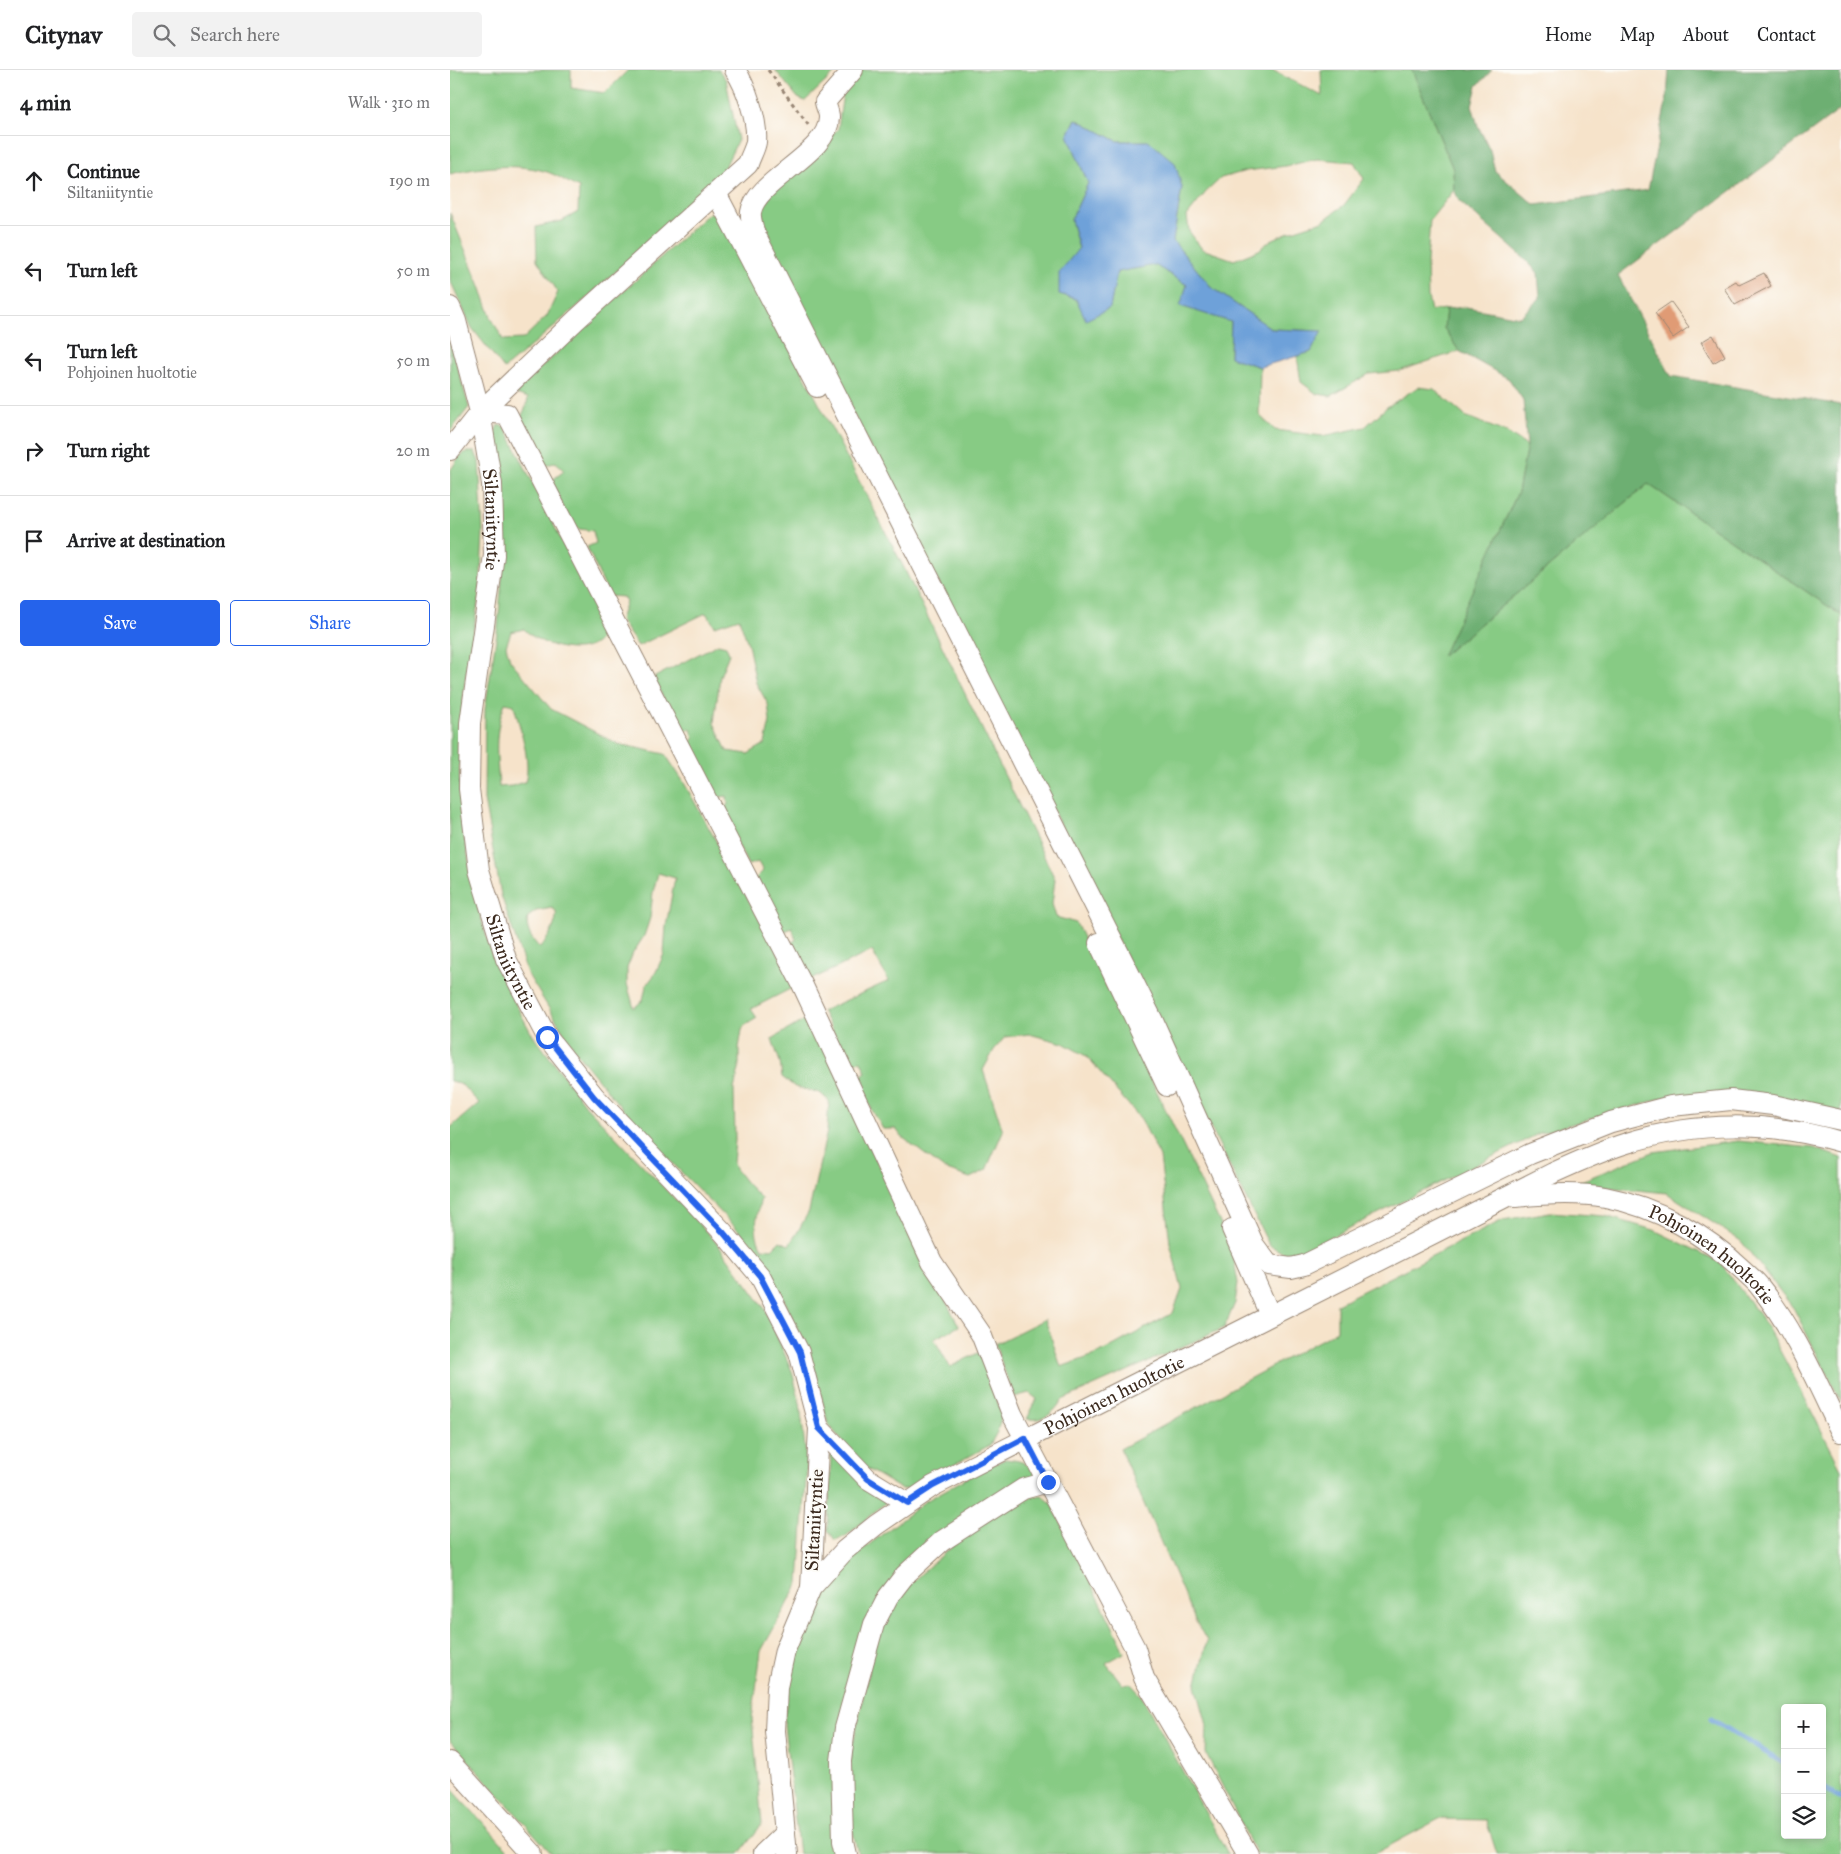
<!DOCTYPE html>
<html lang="en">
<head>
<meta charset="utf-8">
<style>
  :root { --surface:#fff; --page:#f2f2f2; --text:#202124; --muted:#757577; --line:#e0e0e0; --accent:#2563eb }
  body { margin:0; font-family:"IM FELL Great Primer",serif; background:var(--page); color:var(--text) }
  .controls { position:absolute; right:15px; bottom:15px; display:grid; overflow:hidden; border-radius:5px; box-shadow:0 2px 8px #0003 }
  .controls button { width:45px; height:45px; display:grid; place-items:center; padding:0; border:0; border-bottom:1px solid var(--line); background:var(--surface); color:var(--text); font:25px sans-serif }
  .stop { position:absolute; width:15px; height:15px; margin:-11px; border:4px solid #2563eb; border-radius:50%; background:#fff }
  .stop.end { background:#2563eb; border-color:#fff; box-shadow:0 1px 5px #0008 }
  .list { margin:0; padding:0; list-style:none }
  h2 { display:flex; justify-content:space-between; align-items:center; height:65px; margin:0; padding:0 20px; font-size:21px }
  h2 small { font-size:16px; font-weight:400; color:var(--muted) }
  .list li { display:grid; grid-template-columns:32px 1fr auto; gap:15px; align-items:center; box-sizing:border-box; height:90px; padding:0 20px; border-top:1px solid var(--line) }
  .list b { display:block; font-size:19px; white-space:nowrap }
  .list p { margin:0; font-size:16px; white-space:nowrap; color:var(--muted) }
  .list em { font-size:16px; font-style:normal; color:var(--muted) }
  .actions { display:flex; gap:10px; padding:15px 20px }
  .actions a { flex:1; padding:11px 0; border:1px solid var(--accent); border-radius:5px; text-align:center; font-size:18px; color:var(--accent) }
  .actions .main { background:var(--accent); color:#fff }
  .icon { flex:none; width:28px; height:28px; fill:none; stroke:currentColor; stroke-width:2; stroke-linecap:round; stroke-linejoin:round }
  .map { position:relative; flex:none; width:1391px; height:1784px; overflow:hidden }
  header { display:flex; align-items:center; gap:30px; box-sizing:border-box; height:70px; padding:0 25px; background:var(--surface); border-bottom:1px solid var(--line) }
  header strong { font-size:24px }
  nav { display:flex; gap:28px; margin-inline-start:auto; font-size:18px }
  .search { width:350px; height:45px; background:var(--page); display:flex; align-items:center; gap:12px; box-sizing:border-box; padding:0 18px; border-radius:5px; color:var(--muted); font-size:19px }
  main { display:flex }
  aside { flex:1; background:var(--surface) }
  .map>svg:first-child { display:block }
</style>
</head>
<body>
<header>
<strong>Citynav</strong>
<div class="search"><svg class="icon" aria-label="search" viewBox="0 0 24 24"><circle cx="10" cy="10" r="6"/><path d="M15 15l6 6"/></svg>Search here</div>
<nav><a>Home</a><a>Map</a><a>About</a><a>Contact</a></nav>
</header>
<main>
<aside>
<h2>4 min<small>Walk · 310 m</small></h2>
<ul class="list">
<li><svg class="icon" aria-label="ahead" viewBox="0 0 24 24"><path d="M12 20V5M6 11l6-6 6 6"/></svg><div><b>Continue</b><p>Siltaniityntie</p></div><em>190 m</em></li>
<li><svg class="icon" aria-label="left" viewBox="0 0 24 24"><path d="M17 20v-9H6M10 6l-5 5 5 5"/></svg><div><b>Turn left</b></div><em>50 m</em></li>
<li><svg class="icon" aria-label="left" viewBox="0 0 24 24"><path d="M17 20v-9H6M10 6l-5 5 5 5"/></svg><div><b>Turn left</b><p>Pohjoinen huoltotie</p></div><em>50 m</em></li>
<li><svg class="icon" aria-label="right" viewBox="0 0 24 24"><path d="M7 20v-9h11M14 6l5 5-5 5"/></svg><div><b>Turn right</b></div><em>20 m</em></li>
<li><svg class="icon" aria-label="arrive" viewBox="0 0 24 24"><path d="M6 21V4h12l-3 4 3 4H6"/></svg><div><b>Arrive at destination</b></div></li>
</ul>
<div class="actions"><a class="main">Save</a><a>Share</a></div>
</aside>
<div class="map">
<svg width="1391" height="1784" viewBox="0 0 1391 1784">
  <rect width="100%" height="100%" fill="#fdfcf7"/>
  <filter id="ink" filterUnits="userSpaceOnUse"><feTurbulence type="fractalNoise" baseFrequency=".02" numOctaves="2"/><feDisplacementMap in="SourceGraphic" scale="10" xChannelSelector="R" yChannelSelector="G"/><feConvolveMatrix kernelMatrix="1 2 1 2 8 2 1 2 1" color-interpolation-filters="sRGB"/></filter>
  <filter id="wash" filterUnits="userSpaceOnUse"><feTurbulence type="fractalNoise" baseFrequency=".0096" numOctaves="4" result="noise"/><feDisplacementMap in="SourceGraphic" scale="20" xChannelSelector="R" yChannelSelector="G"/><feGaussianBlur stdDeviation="1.12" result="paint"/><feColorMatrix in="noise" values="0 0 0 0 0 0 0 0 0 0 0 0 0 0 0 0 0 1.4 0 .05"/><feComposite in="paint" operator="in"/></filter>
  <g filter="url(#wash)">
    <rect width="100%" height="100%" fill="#f6e3ca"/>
    <g fill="#87cb84" stroke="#617a51" fill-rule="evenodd">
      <path d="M0,0H121V18L155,23L178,0H269L276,10L288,70L271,105L137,228L54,299L22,258L0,210V143L30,216L41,247L53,270L73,269L97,246L108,222L87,190L86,157L112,151L128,142L129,118C118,113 106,104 94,101C65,93 28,97 0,104Z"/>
      <polygon points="325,0 388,0 355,31 348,28"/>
      <path d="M413,0H822L872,26L871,0H962L1003,99L1004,120L980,150L977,192L978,227L981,241L996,239L994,258L1009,281L949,301L919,304L881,326L867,324L851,312L847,286L861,282L871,261L822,259L762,218L723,171L732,117L699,71H667L626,49L618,65L638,113L621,150L629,179L609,203L660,238L667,202L705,195L737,215L731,236L781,252L780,287L810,297L809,345L825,360L873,366L915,357L937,337L968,317L984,319L1015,346L1057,363L1077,376L1068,422L993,585L1198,414L1391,545V1042L1220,1026L1090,1063L841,1187L819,1175L575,684L309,157L311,133L388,59L393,23L406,6ZM867,89L904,92L914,109L894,135L873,151L839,162L821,170L809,180L784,190L752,179L739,161L737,146L756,122L771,108L796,101L836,96Z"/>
      <path d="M259,143L270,144L276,154L453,496L605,809L602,834L606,847L626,853L782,1178L788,1213L785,1233L774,1258L612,1330C603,1344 595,1351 577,1349L587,1329L579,1323L564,1327L545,1274L595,1249L611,1297L650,1283L723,1243L732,1219L720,1173L710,1087L691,1049L636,986L613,973L579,964L555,967L544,980L533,1000L553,1061L536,1100L520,1108L494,1099L452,1067L446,1059H433L405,1010L416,1002L411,991L399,993L372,941L439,911L422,881L358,911L338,874L346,870L342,858L332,862L305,809L313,801L308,792L298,795L272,742L278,734L277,726L264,728L237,675L244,669L241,659L231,662L203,608L268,574L276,576L279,584L270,606L264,653L277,681L298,684L315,674L320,651L318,634L306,613L298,574L289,548L265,556L256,543L188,576L170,550L176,531L173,527L159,526L137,477L146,473L143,461L123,458L101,411L114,401L106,392L95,396L71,347L76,337L78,328L66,324L86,302Z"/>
      <polygon points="0,272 19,337 0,362"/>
      <path d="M48,355L55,357L155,558C148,593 91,578 74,559L61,562L56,576L60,590L101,639L168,674L215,684L233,711L346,916L301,939L307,948L294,956L292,960L289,978V999L284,1019L285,1070L283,1093L285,1099L296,1113L311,1128C307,1147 302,1161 312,1178L322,1179L330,1171L339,1175L347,1163L359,1141L377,1061L379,1031L370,1023L345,1017L332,1007L330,992L322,969L360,947L468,1179L509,1256L484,1269L500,1297L530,1282L552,1345L547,1362L540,1375L460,1419H451L414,1397L378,1354L364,1297L333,1227L301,1173L186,1056L126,982L77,903L51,825L34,730L35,639L48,556L54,484L45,362ZM55,633L64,635C69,656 82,691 75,712L62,716L49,717C47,684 43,665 55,633ZM208,803L225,808L216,856L214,884L205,904L196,916L193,930L184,938L177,914V898L183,883L194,866L200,848L203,822ZM102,838L106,841C108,853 98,869 90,878C81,869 75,859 78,847L86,841Z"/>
      <polygon points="16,382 25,382 29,391 33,462 30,521 15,611 9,671 10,745 28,838 45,895 80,961 135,1035 266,1172 315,1239 342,1301 350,1333 357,1396 349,1513 311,1581 302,1649 312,1754 289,1784 102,1784 0,1670 0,1058 29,1033 10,1013 0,1011 0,401 9,387"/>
      <polygon points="1288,1071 1364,1078 1391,1088 1391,1331 1344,1239 1291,1171 1217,1123 1124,1114 1203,1082"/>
      <path d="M1100,1142L1155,1146L1204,1160L1270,1192L1315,1253L1344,1307L1391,1399V1784H1047L1036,1750L989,1749L924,1784H806L756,1683L757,1655L746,1615L757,1571L745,1550L670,1379L887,1261V1234L1053,1150ZM1335,1638H1372V1765H1335Z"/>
      <polygon points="381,1384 433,1427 435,1433 396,1466 385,1470 378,1460"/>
      <path d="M555,1389C573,1391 579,1392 588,1409L454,1495L412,1574L391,1784H349L334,1655L341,1599L357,1550L376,1514L398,1491L474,1432L522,1405Z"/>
      <polygon points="592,1425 601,1433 667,1565 674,1583 656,1593 673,1615 680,1613 691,1625 778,1784 408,1784 400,1748 399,1695 423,1579 451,1523 477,1498 530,1453 573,1429"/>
      <polygon points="0,1717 62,1784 0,1784"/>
    </g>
    <polygon fill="#6daf72" stroke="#546c48" points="962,0 1042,0 1027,16 1022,35 1028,56 1040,80 1045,101 1085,135 1198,120 1217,27 1219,0 1391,0 1391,39 1168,205 1221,306 1391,335 1391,545 1198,414 992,586 1068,422 1077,376 1073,330 1059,309 1009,281 994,258 996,239 1016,237 1070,247 1090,228 1088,203 1076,190 1009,131 1004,120 1003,99"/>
    <polygon fill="#6ea1d9" stroke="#54667c" points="626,49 667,71 699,71 725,93 732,117 723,171 762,218 822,259 872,261 861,282 810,297 780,287 781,252 730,236 737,215 705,195 667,202 660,238 636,250 626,229 609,224 609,203 629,178 621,150 638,113 618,65"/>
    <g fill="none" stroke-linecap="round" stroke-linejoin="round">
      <g stroke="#6ea1d9" stroke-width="5">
        <polyline points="1261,1649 1335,1694"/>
        <polyline points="1372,1717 1391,1728"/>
      </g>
    </g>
    <g id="blocks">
      <g fill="#e09b75">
        <polygon points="1314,203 1321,216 1285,235 1274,218 1286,211 1289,215"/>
        <polygon points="1221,232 1239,257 1223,268 1205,243"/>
        <polygon points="1263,265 1275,286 1263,293 1251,272"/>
      </g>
    </g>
  </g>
  <g filter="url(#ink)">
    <use href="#blocks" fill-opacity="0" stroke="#988674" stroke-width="1"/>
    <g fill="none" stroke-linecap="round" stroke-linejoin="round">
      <g stroke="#988674" stroke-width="22">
        <g id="minor">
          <path d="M403,0L375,32C376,37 379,42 379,47C380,83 306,110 301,142C300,148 303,156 304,162L679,903L703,951L804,1175L819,1195L841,1198L854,1195L1080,1084L1161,1052L1221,1036L1281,1030L1323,1035L1391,1050"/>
          <polyline points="266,123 367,317"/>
          <path id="s1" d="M0,237L6,251L30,342L42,414L44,485L20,653L19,719L29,800L56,889L97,967L145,1027L273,1162L310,1206L349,1282L369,1358L361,1518"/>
          <path d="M30,342L126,250L298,94C300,87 305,79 306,72C308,51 296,16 285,0"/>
          <polyline points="0,380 30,342 57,344 352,914 482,1192 531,1264 562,1344 685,1578 694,1608 798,1784"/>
          <polyline points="649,873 717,1016"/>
          <path id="s2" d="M1065,1127C1094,1124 1126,1122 1155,1127C1208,1137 1256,1165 1294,1201C1299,1206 1306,1211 1310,1217C1345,1260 1367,1313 1391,1362"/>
          <polyline points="782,1159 820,1245"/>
          <polyline points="369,1358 418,1409 457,1433"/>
          <polyline points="0,1692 83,1784"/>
          <polyline points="313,1784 335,1763"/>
          <path id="s3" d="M337,1784L325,1661L327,1617L335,1580L361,1518L395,1480L426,1455L483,1416L1103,1103C1127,1092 1151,1081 1177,1073C1246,1051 1322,1051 1391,1072"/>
          <polyline points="396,1784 393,1771 391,1691 395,1658 424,1554 438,1527 455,1505 492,1471 573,1419 598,1412"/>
        </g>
      </g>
      <polyline stroke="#988674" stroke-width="3" stroke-dasharray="4 4" stroke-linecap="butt" points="318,0 359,56"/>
      <use href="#minor" stroke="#fff" stroke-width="20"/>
    </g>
  </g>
  <g fill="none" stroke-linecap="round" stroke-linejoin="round" filter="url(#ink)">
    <polyline stroke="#2563eb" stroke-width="6" points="97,967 144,1027 273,1162 310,1206 350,1282 369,1358 418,1409 457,1433 483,1416 575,1368 598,1412"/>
  </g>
  <g text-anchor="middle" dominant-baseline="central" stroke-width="4" stroke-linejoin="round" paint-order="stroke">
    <g font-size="19" fill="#3b2a1e" stroke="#fdfcf7">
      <text stroke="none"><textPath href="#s1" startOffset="218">Siltaniityntie</textPath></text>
      <text stroke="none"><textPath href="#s1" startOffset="668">Siltaniityntie</textPath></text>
      <text stroke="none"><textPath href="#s2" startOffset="214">Pohjoinen huoltotie</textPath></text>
      <text stroke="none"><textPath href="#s3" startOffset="635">Pohjoinen huoltotie</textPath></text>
      <text transform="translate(364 1450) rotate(-87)">Siltaniityntie</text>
    </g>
  </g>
</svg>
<div class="controls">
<button>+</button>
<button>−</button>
<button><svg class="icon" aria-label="layers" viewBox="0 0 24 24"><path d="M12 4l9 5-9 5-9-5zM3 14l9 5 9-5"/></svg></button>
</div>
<div class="stop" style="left:97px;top:967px"></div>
<div class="stop end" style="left:598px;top:1412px"></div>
</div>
</main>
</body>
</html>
